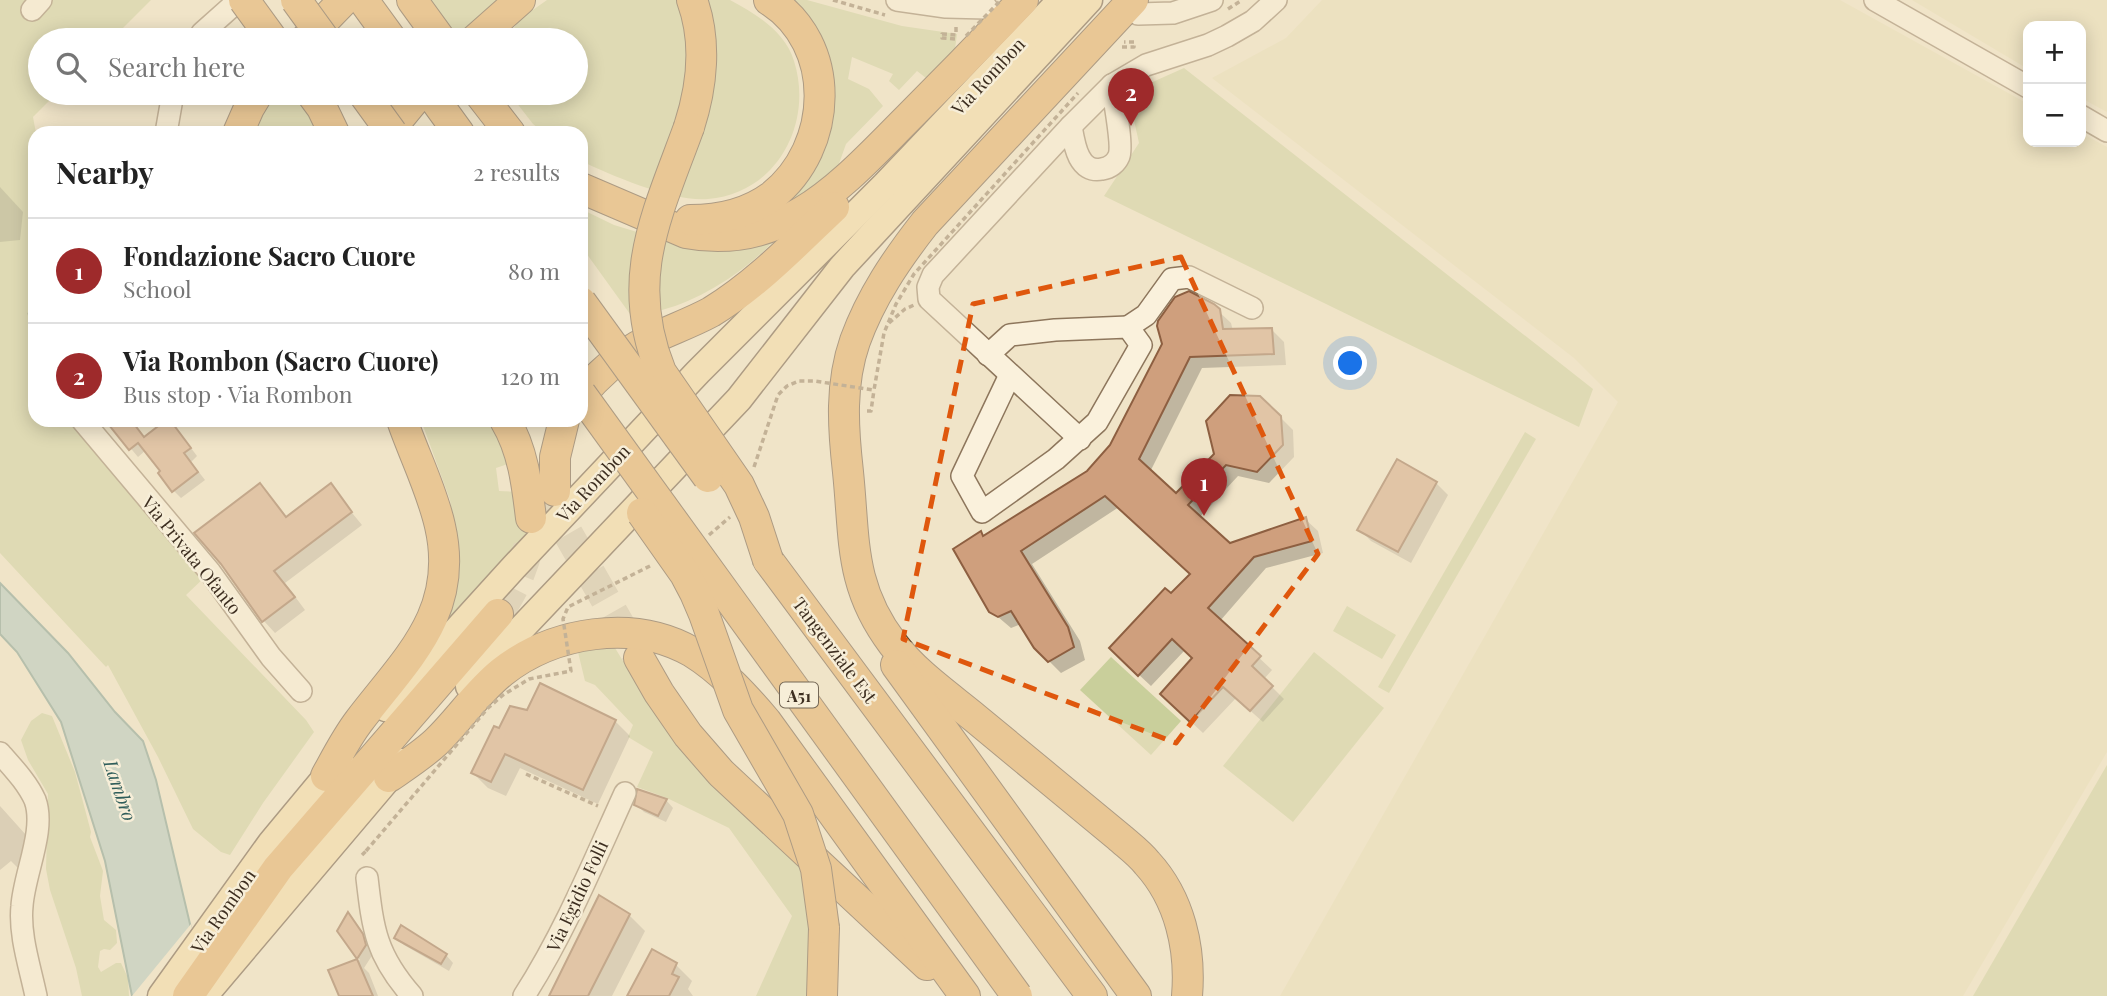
<!DOCTYPE html>
<html lang="en">
<head>
<meta charset="utf-8">
<style>
  :root { --surface:#fff; --page:#f6f6f6; --text:#222; --muted:#767676; --line:#e0e0e0; --accent:#9e2a2b }
  body { margin:0; font-family:"Playfair Display",serif; background:var(--page); color:var(--text) }
  .controls { position:absolute; right:21px; top:21px; display:grid; overflow:hidden; border-radius:14px; box-shadow:0 4px 18px #0003 }
  .controls button { width:63px; height:63px; display:grid; place-items:center; padding:0; border:0; border-bottom:2px solid var(--line); background:var(--surface); color:var(--text); font:35px sans-serif }
  .you { position:absolute; left:1351px; top:364px; width:24px; height:24px; margin:-18px; border:5px solid #fff; border-radius:50%; background:#1a73e8; box-shadow:0 0 0 10px #1a73e833 }
  .badge { display:grid; place-items:center; width:46px; height:46px; border-radius:50%; background:var(--accent); color:#fff; font-size:23px; font-weight:700 }
  .pin { position:absolute; translate:-50% -58px; filter:drop-shadow(0 2px 4px #0008) }
  .pin::after { content:''; position:absolute; top:37px; width:24px; height:21px; background:inherit; clip-path:polygon(0 0,100% 0,50% 100%) }
  .list { margin:0; padding:0; list-style:none }
  h2 { display:flex; justify-content:space-between; align-items:center; height:91px; margin:0; padding:0 28px; font-size:30px }
  h2 small { font-size:23px; font-weight:400; color:var(--muted) }
  .list li { display:grid; grid-template-columns:46px 1fr auto; gap:21px; align-items:center; box-sizing:border-box; height:105px; padding:0 28px; border-top:2px solid var(--line) }
  .list b { display:block; font-size:26px; white-space:nowrap }
  .list p { margin:0; font-size:23px; white-space:nowrap; color:var(--muted) }
  .list em { font-size:23px; font-style:normal; color:var(--muted) }
  .icon { flex:none; width:38px; height:38px; fill:none; stroke:currentColor; stroke-width:2; stroke-linecap:round; stroke-linejoin:round }
  .map { position:relative; flex:none; width:2107px; height:996px; overflow:hidden }
  .search { position:absolute; background:var(--surface); box-shadow:0 4px 18px #0003; left:28px; top:28px; width:560px; height:77px; display:flex; align-items:center; gap:18px; box-sizing:border-box; padding:0 24px; border-radius:38px; color:var(--muted); font-size:26px }
  .panel { position:absolute; background:var(--surface); box-shadow:0 4px 18px #0003; left:28px; top:126px; width:560px; height:301px; border-radius:21px }
  .map>svg:first-child { display:block }
</style>
</head>
<body>
<div class="map">
<svg width="2107" height="996" viewBox="0 0 2107 996">
  <rect width="100%" height="100%" fill="#f0e4c8"/>
  <g fill="#e6deb5">
    <polygon points="1322,0 1840,0 2028,104 2028,142 2081,142 2081,133 2107,147 2107,752 1963,996 1280,996 1618,402 1574,358 1212,78 1286,38"/>
    <polygon points="1912,0 2107,0 2107,112 2081,98 2081,26 2028,26 2028,69"/>
  </g>
  <g fill="#c9cf9b">
    <polygon points="0,0 151,0 111,40 40,40 40,93 57,93 33,117 36,133 35,367 32,368 35,372 35,420 73,420 206,576 186,595 306,720 314,732 263,803 230,855 221,852 193,829 158,757 108,665 106,667 0,553"/>
    <polygon points="427,0 503,0 460,40 456,40"/>
    <path d="M547,0H730C756,14 785,31 794,61C814,124 776,194 708,199C673,202 613,176 581,161V133H544L533,124L509,93H576V40H506L520,19Z"/>
    <polygon points="779,0 807,0 902,26 957,34 955,49 926,78 917,71 899,90 889,81 893,74 852,57 848,79 869,89 883,106 846,144 836,172 779,211 777,206 805,183 828,139 831,93"/>
    <polygon points="1184,68 1593,389 1579,427 1104,196 1139,143 1128,93"/>
    <polygon points="269,93 297,93 324,133 253,133"/>
    <path d="M581,209L614,225L670,242L771,239L773,242C743,272 703,299 662,310C652,313 640,313 630,314L581,246Z"/>
    <polygon points="421,420 496,420 511,463 496,468 499,491 518,492 537,524 448,621 458,557 450,500"/>
    <polygon points="1525,432 1536,439 1389,693 1378,687"/>
    <polygon points="1347,606 1396,635 1382,659 1333,631"/>
    <path d="M612,643L623,661H626L797,859C814,902 809,950 810,996H756L792,916L729,828L667,798L637,787L653,752L628,737L633,725L595,685L585,681L577,648Z"/>
    <polygon points="1314,652 1384,708 1293,822 1223,766"/>
    <polygon points="1111,657 1181,721 1151,755 1080,690"/>
    <polygon points="42,713 52,716 75,772 91,832 90,837 103,871 100,896 104,920 116,930 117,943 110,950 104,949 100,951 98,967 101,972 116,963 121,963 128,978 129,996 82,996 76,968 50,890 46,869 48,794 28,760 21,740 31,721"/>
    <polygon points="2107,765 2107,996 1973,996"/>
  </g>
  <polygon fill="#a9c4bc" stroke="#6f938a" stroke-width="2" points="0,583 68,653 115,712 143,741 156,780 207,996 132,996 105,861 61,722 17,652 0,634"/>
  <polygon fill="#f0e4c8" points="191,924 207,996 132,996"/>
  <g fill="#0003">
    <polygon points="0,187 23,212 20,240 0,242"/>
    <polygon points="1213,306 1231,323 1233,331 1272,330 1284,342 1286,365 1202,368 1150,472 1176,496 1280,417 1293,430 1294,457 1269,483 1238,476 1199,518 1229,545 1305,519 1318,531 1323,553 1266,568 1220,621 1272,670 1264,679 1284,699 1263,722 1236,698 1203,733 1174,706 1195,658 1185,650 1151,686 1123,660 1171,595 1192,574 1119,507 1032,564 1080,641 1085,660 1061,673 1049,661 1021,624 1011,628 991,611 984,538 1088,472 1112,446"/>
    <polygon points="35,310 35,334 27,313"/>
    <polygon points="107,420 129,420 145,439 176,428 197,456 191,462 205,480 181,498 173,490 163,471 146,450 138,457"/>
    <polygon points="1436,483 1448,495 1411,563 1371,541 1359,529"/>
    <polygon points="260,485 288,518 330,486 362,525 285,583 305,610 275,633 264,621 222,563"/>
    <polygon points="528,712 615,721 630,736 598,804 520,768 506,796 488,788 473,773 499,730"/>
    <polygon points="666,800 673,808 666,822 644,812 636,804"/>
    <polygon points="0,806 35,845 23,873 11,861 0,870"/>
    <polygon points="348,915 370,944 373,954 364,968 369,973 378,996 341,996 330,971 360,960 339,931"/>
    <polygon points="629,915 645,931 612,996 550,996"/>
    <polygon points="396,937 446,955 453,963 449,971 404,945"/>
    <polygon points="676,965 692,981 688,989 693,996 629,996"/>
  </g>
  <g fill="#cf9f7d" stroke="#8d5f41" stroke-width="2">
    <polygon points="1189,291 1214,304 1220,309 1223,329 1272,328 1274,354 1190,357 1139,459 1176,493 1214,454 1206,421 1230,395 1260,396 1281,416 1283,445 1257,472 1226,465 1188,505 1230,543 1306,517 1312,541 1254,557 1208,608 1261,656 1252,666 1273,686 1250,711 1223,687 1190,722 1160,694 1192,658 1172,639 1138,676 1109,648 1165,588 1171,593 1190,574 1105,496 1021,551 1068,627 1074,647 1048,662 1034,648 1011,611 998,617 989,612 953,549 981,531 983,536 1087,471 1110,445 1162,344 1157,326 1158,321 1175,297"/>
    <polygon points="105,420 131,420 144,437 166,420 170,420 191,448 184,453 198,472 172,492 158,473 160,471 138,443 129,450"/>
    <polygon points="1397,459 1437,482 1398,552 1357,530"/>
    <polygon points="260,483 286,517 331,483 352,512 274,571 295,597 262,622 221,564 194,533"/>
    <polygon points="540,683 616,720 583,790 505,754 491,782 471,773 494,726 499,728 510,706 527,710"/>
    <polygon points="637,789 667,799 658,816 634,805"/>
    <polygon points="599,895 630,914 588,996 549,996"/>
    <polygon points="348,912 363,934 366,945 357,959 337,931"/>
    <polygon points="401,925 447,954 441,964 394,938"/>
    <polygon points="652,949 677,963 672,974 679,977 669,996 627,996"/>
    <polygon points="357,959 373,996 339,996 328,970"/>
  </g>
  <g fill="none" stroke-linecap="round" stroke-linejoin="round">
    <g stroke="#ccc0a6" stroke-width="30" stroke-dasharray="30 15" stroke-linecap="butt">
      <polyline points="555,491 567,532 636,653"/>
      <path d="M498,614C513,591 523,571 529,544"/>
    </g>
    <g stroke="#8d765c" stroke-width="24">
      <g id="minor">
        <polyline points="897,0 946,7 987,8"/>
        <polyline points="1875,0 2028,87"/>
        <polyline points="32,10 41,0"/>
        <polyline points="1138,14 1173,13 1212,0"/>
        <polyline points="198,40 202,33 239,0"/>
        <polyline points="2081,116 2107,131"/>
        <path d="M1071,126C1074,143 1078,174 1102,169C1110,168 1116,163 1119,156C1123,145 1114,99 1112,85"/>
        <polyline points="166,133 173,93"/>
        <polyline points="1128,327 1146,315 1172,279 1189,277 1252,308"/>
        <polyline points="988,355 1010,335 1055,330 1128,327 1141,345 1097,422 1056,459 982,512 962,476 1010,375"/>
        <polyline points="82,420 210,572 271,657 301,691"/>
        <polyline points="1080,439 929,299 928,287 933,275 1071,126 1112,85 1146,65 1208,45 1227,36 1253,21 1276,0"/>
        <path d="M0,753C12,767 27,782 35,800C46,830 24,874 22,906C19,935 30,967 36,996"/>
        <path d="M367,878C373,930 376,955 412,996"/>
        <path d="M524,996C565,932 594,861 625,793"/>
      </g>
    </g>
    <g stroke="#5b4430" stroke-width="29">
      <g id="major">
        <polyline points="469,686 518,632 739,399 842,267 1089,0"/>
        <polyline points="386,708 514,567 698,372 885,185 1061,0"/>
        <polyline points="161,996 271,843 340,760"/>
        <polyline points="204,996 402,762"/>
      </g>
    </g>
    <g stroke="#5b4430" stroke-width="32">
      <g id="highway">
        <polyline points="363,0 392,40"/>
        <polyline points="412,0 441,40"/>
        <path d="M1133,0L925,223C896,260 871,297 855,341C840,384 843,428 848,472C855,539 849,586 893,644C915,673 947,695 975,718C1023,758 1071,797 1119,837C1128,845 1139,853 1147,863C1180,899 1191,949 1187,996"/>
        <polyline points="305,40 344,0"/>
        <polyline points="475,40 520,0"/>
        <polyline points="311,93 322,108 334,133"/>
        <polyline points="430,93 459,133"/>
        <polyline points="479,93 510,133"/>
        <path d="M689,127C702,87 707,41 692,0"/>
        <polyline points="238,133 249,108 258,93"/>
        <polyline points="387,133 420,93"/>
        <path d="M581,188L686,233C785,252 844,182 907,119C946,80 985,40 1023,0"/>
        <path d="M690,220C719,220 749,213 772,196C834,147 838,44 769,0"/>
        <path d="M581,395C597,376 616,359 638,346C661,333 687,325 711,312C757,284 795,244 834,207"/>
        <path d="M505,420C523,450 527,484 531,518"/>
        <polyline points="555,491 555,457 564,420"/>
        <polyline points="768,560 1092,996"/>
        <polyline points="639,658 659,693 688,735 721,773 927,965"/>
        <polyline points="896,665 1136,996"/>
        <path d="M326,776C336,758 346,738 359,721C406,659 460,613 440,526C432,490 414,455 402,420"/>
        <path d="M389,777C405,766 422,755 436,742C459,720 476,693 502,672C553,632 633,618 692,652C721,670 744,695 766,721L965,996"/>
        <polyline points="188,996 278,868 498,614"/>
        <polyline points="822,996 824,928"/>
      </g>
    </g>
    <g stroke="#8d765c" stroke-width="3.5" stroke-dasharray="5 3.5" stroke-linecap="butt">
      <polyline points="833,0 885,15"/>
      <polyline points="1228,9 1242,0"/>
      <polyline points="955,39 942,38 942,34 956,35 956,25"/>
      <polyline points="1122,47 1134,47 1134,42 1124,42"/>
      <polyline points="889,323 905,309 914,305"/>
      <polyline points="867,411 871,411 874,390"/>
      <polyline points="526,774 598,806"/>
      <polyline points="362,855 366,851"/>
    </g>
    <use href="#minor" stroke="#faf1dc" stroke-width="21"/>
    <use href="#major" stroke="#f3d9a0" stroke-width="26"/>
    <use href="#highway" stroke="#e0a458" stroke-width="30"/>
    <g stroke="#5b4430" stroke-width="32" stroke-linecap="butt">
      <g id="highway-bridge">
        <polyline points="244,0 273,40"/>
        <polyline points="296,0 325,40"/>
        <polyline points="363,93 392,133"/>
        <path d="M689,127C657,215 623,279 661,372L739,485L754,517L768,560"/>
        <polyline points="581,302 708,477"/>
        <polyline points="581,394 1017,996"/>
        <polyline points="642,513 685,574 695,593 704,614 738,710 798,814 816,869 824,928"/>
      </g>
    </g>
    <g stroke="#8d765c" stroke-width="3.5" stroke-dasharray="5 3.5" stroke-linecap="butt">
      <polyline points="966,36 1001,0"/>
      <polyline points="754,467 778,395 787,386 799,381 814,381 874,390 884,333 896,304 914,274 1078,93"/>
      <polyline points="709,535 730,517"/>
      <polyline points="366,851 488,708 503,695 529,679 571,671 563,619 568,607 650,566"/>
    </g>
    <use href="#highway-bridge" stroke="#e0a458" stroke-width="30"/>
  </g>
  <path d="M0 0H2107V996H0ZM1181,257L1318,554L1176,743L903,639L973,304Z" fill="#f0e4c8" fill-opacity=".55" fill-rule="evenodd"/>
  <path fill="none" stroke="#df570d" stroke-width="5" stroke-dasharray="14 9" stroke-linejoin="round" d="M1181,257L1318,554L1176,743L903,639L973,304Z"/>
  <g text-anchor="middle" dominant-baseline="central" stroke-width="5" stroke-linejoin="round" paint-order="stroke">
    <rect fill="#f7eed8" stroke="#756857" stroke-width="2" x="780" y="682.5" width="38" height="25" rx="5"/>
    <g font-size="16" font-weight="bold" fill="#3d2e20">
      <text x="799" y="695">A51</text>
    </g>
    <g font-size="18" fill="#3d2e20" stroke="#f7eed8">
      <text transform="translate(988 76) rotate(-47)">Via Rombon</text>
      <text transform="translate(593 483) rotate(-47)">Via Rombon</text>
      <text transform="translate(192 555) rotate(51)">Via Privata Ofanto</text>
      <text transform="translate(835 650) rotate(53)">Tangenziale Est</text>
      <text transform="translate(577 896) rotate(-65)">Via Egidio Folli</text>
      <text transform="translate(223 911) rotate(-55)">Via Rombon</text>
    </g>
    <g font-size="19" font-style="italic" fill="#2f5d5a" stroke="#f7eed8">
      <text transform="translate(121 790) rotate(71)">Lambro</text>
    </g>
  </g>
</svg>
<div class="controls">
<button>+</button>
<button>−</button>
</div>
<div class="you"></div>
<div class="pin badge" style="left:1204px;top:516px">1</div>
<div class="pin badge" style="left:1131px;top:126px">2</div>
<div class="search"><svg class="icon" aria-label="search" viewBox="0 0 24 24"><circle cx="10" cy="10" r="6"/><path d="M15 15l6 6"/></svg>Search here</div>
<section class="panel">
<h2>Nearby<small>2 results</small></h2>
<ul class="list">
<li><span class="badge">1</span><div><b>Fondazione Sacro Cuore</b><p>School</p></div><em>80 m</em></li>
<li><span class="badge">2</span><div><b>Via Rombon (Sacro Cuore)</b><p>Bus stop · Via Rombon</p></div><em>120 m</em></li>
</ul>
</section>
</div>
</body>
</html>
